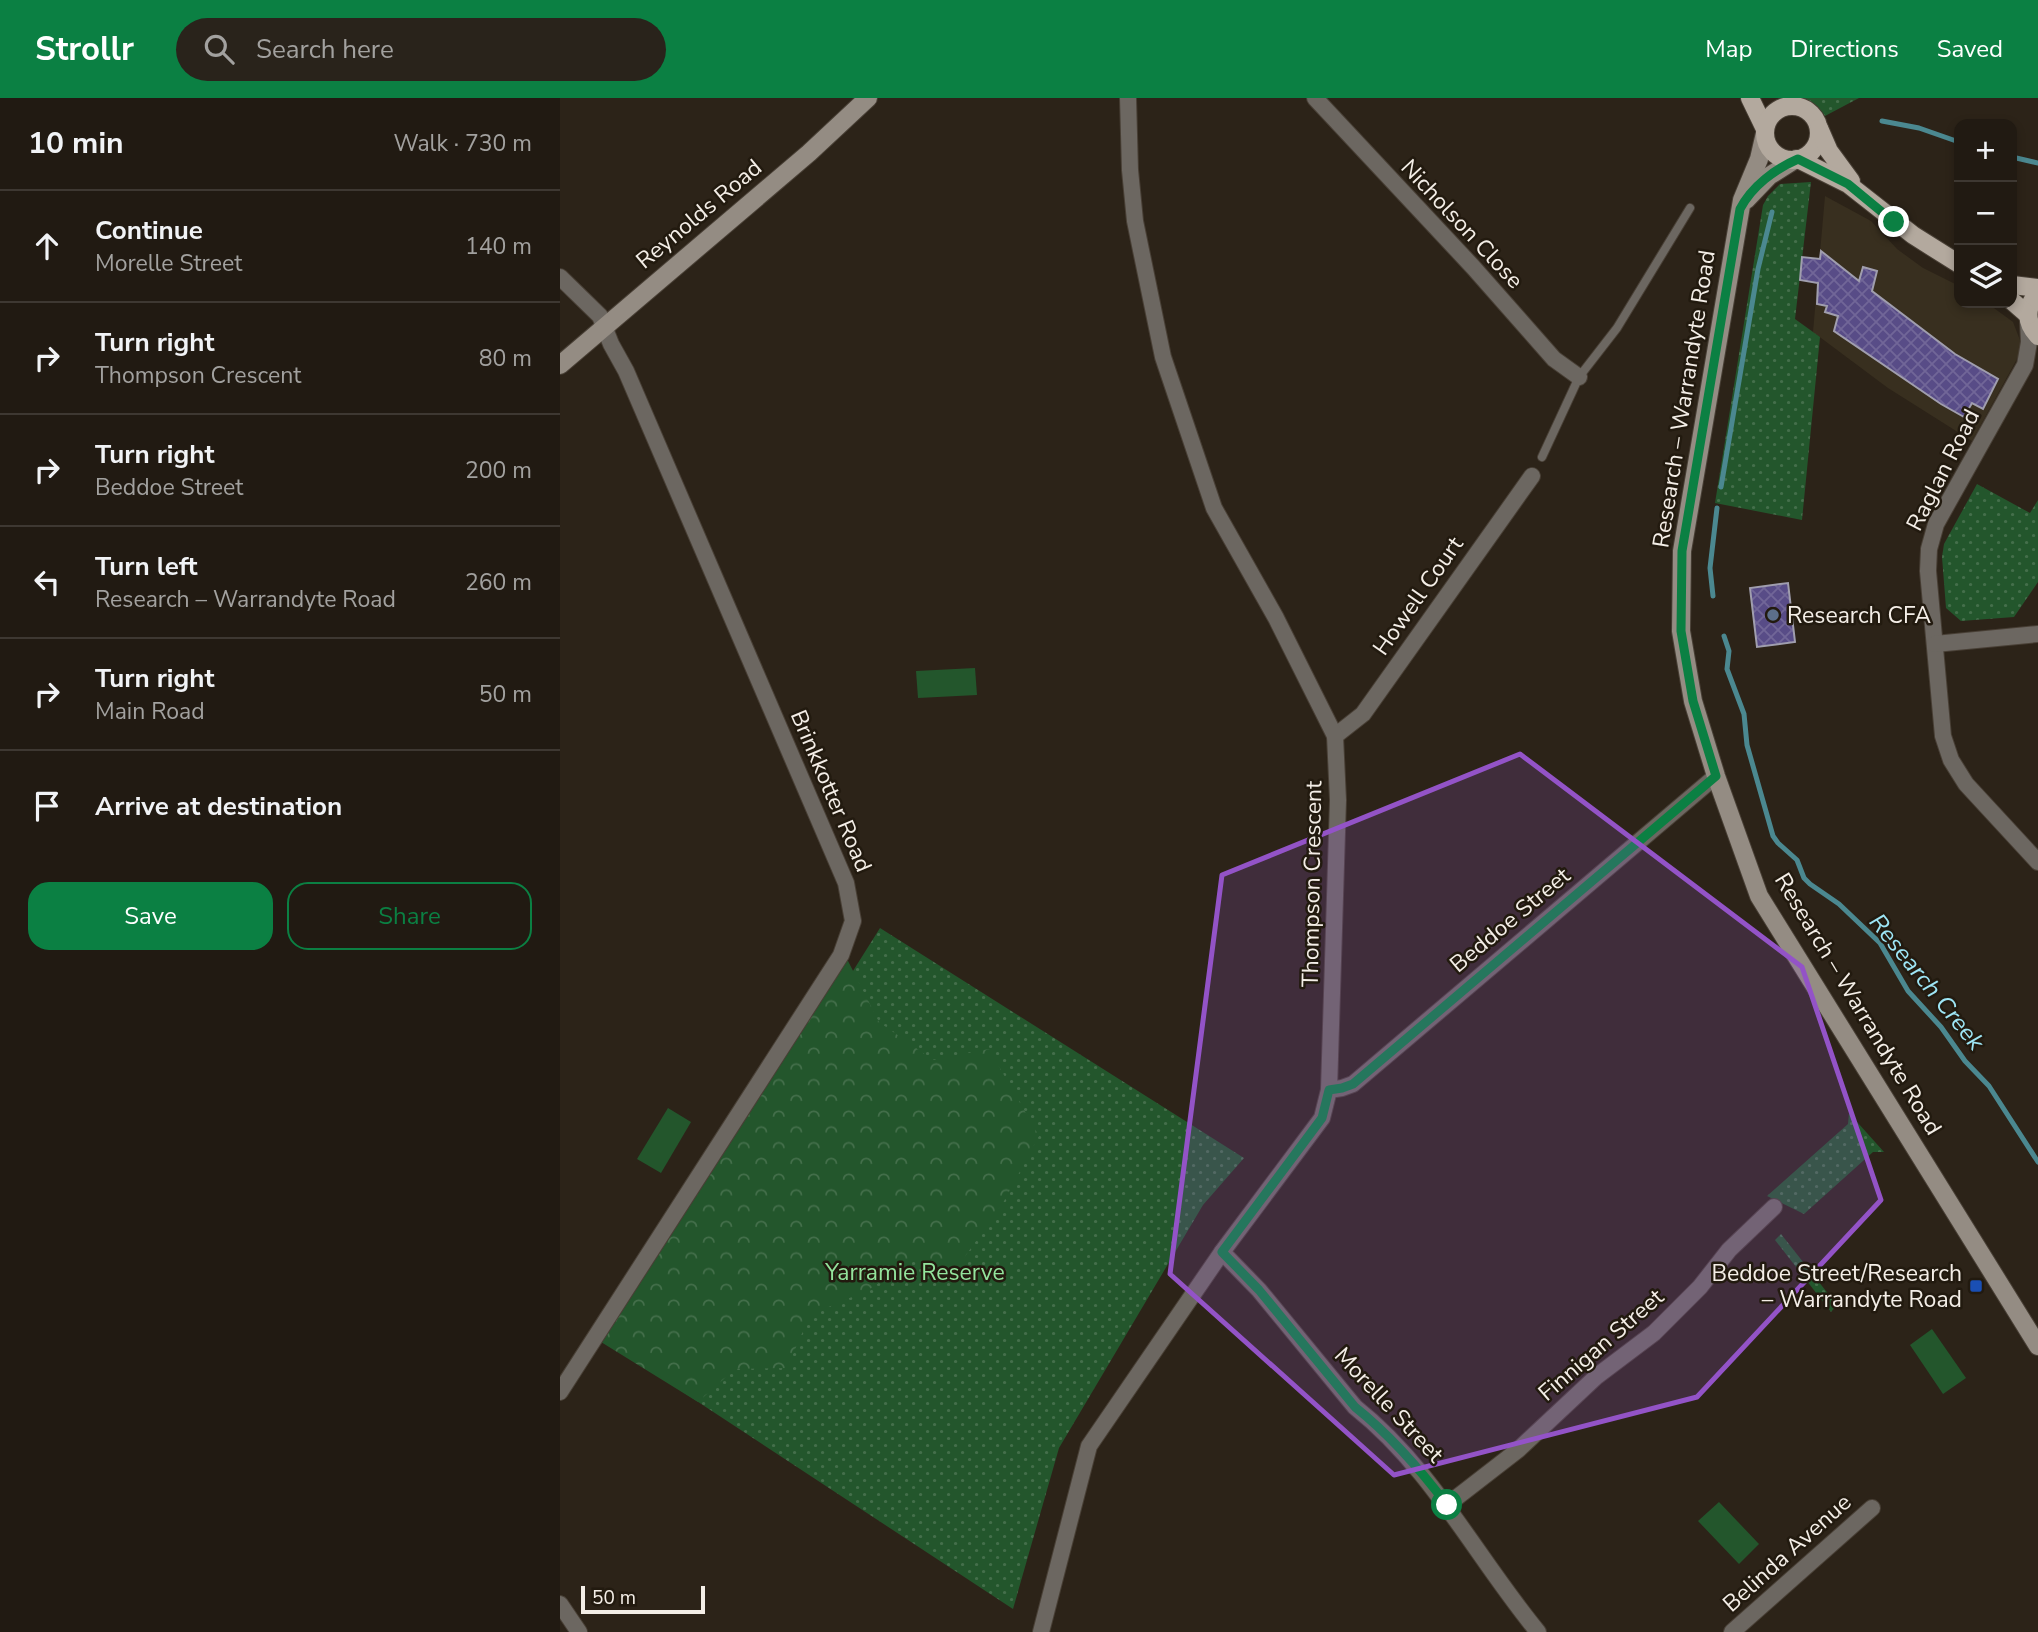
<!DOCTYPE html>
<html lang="en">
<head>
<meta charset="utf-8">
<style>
  :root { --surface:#211a12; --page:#29231b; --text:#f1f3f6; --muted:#a2a19f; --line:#3e3832; --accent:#0b8043 }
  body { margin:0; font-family:"Nunito Sans",sans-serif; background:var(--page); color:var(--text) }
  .controls { position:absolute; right:21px; top:21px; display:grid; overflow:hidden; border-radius:14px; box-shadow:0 4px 10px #0003 }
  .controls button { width:63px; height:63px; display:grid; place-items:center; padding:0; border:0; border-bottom:2px solid var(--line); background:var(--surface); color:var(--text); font:35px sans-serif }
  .scale { position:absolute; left:21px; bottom:18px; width:124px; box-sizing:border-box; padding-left:7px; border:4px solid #f4eee7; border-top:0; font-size:19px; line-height:24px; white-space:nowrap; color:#f4eee7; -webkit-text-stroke:5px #221a0f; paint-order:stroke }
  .stop { position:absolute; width:21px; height:21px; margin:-16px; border:5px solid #0b8043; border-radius:50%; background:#fff }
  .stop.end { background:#0b8043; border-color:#fff; box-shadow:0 2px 7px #0008 }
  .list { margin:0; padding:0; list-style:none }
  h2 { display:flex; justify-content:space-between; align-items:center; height:91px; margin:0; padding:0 28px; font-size:30px }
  h2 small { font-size:23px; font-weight:400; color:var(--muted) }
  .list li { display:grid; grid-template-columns:46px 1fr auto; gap:21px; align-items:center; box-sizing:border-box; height:112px; padding:0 28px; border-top:2px solid var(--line) }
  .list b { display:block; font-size:26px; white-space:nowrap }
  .list p { margin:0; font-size:23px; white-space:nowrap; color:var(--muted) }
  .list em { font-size:23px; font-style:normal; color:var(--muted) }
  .actions { display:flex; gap:14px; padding:21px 28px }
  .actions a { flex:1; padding:16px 0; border:2px solid var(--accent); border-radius:21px; text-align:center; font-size:24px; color:var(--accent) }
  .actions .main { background:var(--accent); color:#fff }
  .icon { flex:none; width:38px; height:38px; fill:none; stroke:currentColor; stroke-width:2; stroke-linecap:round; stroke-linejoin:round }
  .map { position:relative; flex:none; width:1478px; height:1534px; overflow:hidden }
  header { display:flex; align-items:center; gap:42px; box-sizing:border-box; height:98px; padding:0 35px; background:var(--accent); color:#fff }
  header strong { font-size:33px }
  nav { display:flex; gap:38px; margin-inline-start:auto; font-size:24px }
  .search { width:490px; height:63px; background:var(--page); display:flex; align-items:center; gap:18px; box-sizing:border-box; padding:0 24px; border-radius:38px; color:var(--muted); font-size:26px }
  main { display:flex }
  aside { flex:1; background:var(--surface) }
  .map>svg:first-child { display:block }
</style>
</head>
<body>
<header>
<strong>Strollr</strong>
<div class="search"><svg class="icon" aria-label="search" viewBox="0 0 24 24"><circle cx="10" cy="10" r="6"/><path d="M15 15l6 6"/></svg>Search here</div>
<nav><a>Map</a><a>Directions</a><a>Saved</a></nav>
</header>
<main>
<aside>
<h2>10 min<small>Walk · 730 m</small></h2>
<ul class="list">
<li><svg class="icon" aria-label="ahead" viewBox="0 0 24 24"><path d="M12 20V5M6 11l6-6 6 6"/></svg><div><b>Continue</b><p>Morelle Street</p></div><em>140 m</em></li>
<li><svg class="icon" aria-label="right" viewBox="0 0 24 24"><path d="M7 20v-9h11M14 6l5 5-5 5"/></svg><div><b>Turn right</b><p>Thompson Crescent</p></div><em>80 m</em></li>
<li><svg class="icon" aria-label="right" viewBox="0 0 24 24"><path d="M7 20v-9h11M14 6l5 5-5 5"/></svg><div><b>Turn right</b><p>Beddoe Street</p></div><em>200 m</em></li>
<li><svg class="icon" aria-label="left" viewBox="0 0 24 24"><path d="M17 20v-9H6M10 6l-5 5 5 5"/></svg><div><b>Turn left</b><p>Research – Warrandyte Road</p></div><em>260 m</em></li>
<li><svg class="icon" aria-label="right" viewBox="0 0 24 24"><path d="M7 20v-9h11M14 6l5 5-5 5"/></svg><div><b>Turn right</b><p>Main Road</p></div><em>50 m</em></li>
<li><svg class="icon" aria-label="arrive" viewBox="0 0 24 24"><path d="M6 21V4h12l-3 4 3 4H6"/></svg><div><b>Arrive at destination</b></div></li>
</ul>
<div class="actions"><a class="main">Save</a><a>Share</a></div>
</aside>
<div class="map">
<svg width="1478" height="1534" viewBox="0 0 1478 1534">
  <defs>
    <pattern id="grass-dots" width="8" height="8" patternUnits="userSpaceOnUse" patternTransform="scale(1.75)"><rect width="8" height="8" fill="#23562c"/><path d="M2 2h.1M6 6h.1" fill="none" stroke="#446f4b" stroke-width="1.8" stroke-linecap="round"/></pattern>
    <pattern id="forest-crowns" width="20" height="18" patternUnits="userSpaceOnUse" patternTransform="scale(1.75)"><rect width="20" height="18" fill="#23562c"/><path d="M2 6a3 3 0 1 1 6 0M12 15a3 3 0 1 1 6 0" fill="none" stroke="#446f4b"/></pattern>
    <pattern id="building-cross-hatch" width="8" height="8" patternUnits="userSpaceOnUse" patternTransform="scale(1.75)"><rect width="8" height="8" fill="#584c87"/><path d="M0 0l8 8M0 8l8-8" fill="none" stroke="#716698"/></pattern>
  </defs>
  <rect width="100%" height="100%" fill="#2c2318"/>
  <polygon fill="#382f1f" points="1265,98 1311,123 1337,151 1363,170 1399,188 1399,205 1427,205 1453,224 1463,250 1412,343 1328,290 1253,234"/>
  <g fill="url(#grass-dots)">
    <polygon points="1243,0 1299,0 1265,18 1257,8"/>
    <polygon points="1251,84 1235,221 1260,239 1242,422 1155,405 1203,107 1208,98 1220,86"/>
    <polygon points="1417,386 1470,415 1478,402 1478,484 1454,519 1401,523 1386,510 1382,459 1384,446"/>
    <polygon points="320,830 684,1060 643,1107 499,1350 453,1511 56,1250"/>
    <polygon points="1289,1015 1324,1054 1313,1054 1244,1116 1207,1098 1288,1026"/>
    <polygon points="1221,1136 1277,1207 1271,1214 1215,1142"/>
  </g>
  <polygon fill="url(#forest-crowns)" points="287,861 319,924 373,962 429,951 479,1038 443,1105 389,1181 354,1162 308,1192 250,1217 227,1270 175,1271 138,1304 41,1244"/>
  <g fill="#23562c">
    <polygon points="415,570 417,597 358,600 356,573"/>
    <polygon points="108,1010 131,1024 101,1075 77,1061"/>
    <polygon points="1372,1231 1406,1280 1383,1296 1350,1247"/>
    <polygon points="1159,1404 1199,1446 1179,1466 1138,1423"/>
  </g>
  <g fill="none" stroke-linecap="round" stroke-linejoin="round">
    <g stroke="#4b8890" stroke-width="5">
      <polyline points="1322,23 1359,30 1399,44"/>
      <polyline points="1452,59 1478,65"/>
      <polyline points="1161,389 1198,171 1212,114"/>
      <polyline points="1153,498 1150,470 1157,410"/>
      <polyline points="1164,538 1169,553 1167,571 1184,616 1187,647 1213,738 1218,745 1237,762 1244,780 1250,786 1279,806 1320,845 1348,893 1381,929 1405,963 1429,988 1478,1064"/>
    </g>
  </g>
  <g fill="url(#building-cross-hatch)" stroke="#a09eae" stroke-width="2">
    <polygon points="1261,153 1299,183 1303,169 1317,173 1312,193 1395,256 1438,281 1423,311 1412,305 1404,319 1381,306 1274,233 1278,218 1265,214 1267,208 1257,206 1258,185 1240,182 1242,159 1260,161"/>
    <polygon points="1228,485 1235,544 1197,549 1190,490"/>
  </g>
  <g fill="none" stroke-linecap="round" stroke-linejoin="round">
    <g stroke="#483f35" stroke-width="10">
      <polyline id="lane" points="982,359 1019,279 1057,230 1130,110"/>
    </g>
    <g stroke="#483f35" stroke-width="18">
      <g id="street">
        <polyline points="755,0 913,169 994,261 1019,279"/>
        <polyline points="0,179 40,218 51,246 66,273 286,785 293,823 281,857 0,1294"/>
        <polyline points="1468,222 1469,244 1465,267 1376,426 1369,451 1368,473 1383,638 1391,662 1406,686 1478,764"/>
        <polyline points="1375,546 1478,536"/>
        <polyline points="775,638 803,616 972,378"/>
        <polyline points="769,992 782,990 793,986 1156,678"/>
        <path d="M662,1154L699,1192L795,1309C872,1370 916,1459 978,1534"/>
        <polyline points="887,1407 958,1352 1037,1278 1094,1235 1140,1189 1169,1152 1214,1109"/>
        <polyline points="0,1506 19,1534"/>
        <polyline points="481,1534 529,1348 662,1154 762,1020 769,992 778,702 775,638 716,520 654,410 603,259 575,123 570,72 568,0"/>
        <polyline points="1172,1534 1312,1410"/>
      </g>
    </g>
    <g stroke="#483f35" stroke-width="20">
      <g id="secondary">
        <polyline points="1205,35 1199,61 1182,102 1122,453 1121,533 1133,603 1156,678 1199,798 1478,1248"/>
        <polyline points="1186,102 1209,78 1236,61"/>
        <polyline points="0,267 249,55 308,0"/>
      </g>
    </g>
    <g stroke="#483f35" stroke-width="20">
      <g id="primary">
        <polyline points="1190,0 1205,31"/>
        <circle cx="1232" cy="35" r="27"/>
        <polyline points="1259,30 1269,53 1291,83"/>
        <polyline points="1238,61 1288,86 1353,137 1399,166"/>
        <polyline points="1452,187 1478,190"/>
        <path d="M1478,195C1465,209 1465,224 1478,238"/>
        <polyline points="1452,203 1468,217"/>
      </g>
    </g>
    <use href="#lane" stroke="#6c6761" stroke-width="8"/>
    <use href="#street" stroke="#6c6761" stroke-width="16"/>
    <use href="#secondary" stroke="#948c83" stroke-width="18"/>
    <use href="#primary" stroke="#b3a99e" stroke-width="18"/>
  </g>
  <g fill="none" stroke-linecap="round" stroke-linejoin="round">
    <path stroke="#0b8043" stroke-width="9" d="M887,1407C860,1371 830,1337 795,1309L699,1192L662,1154L762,1020L769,992L782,990L793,986L1156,678L1133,603L1121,533L1122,453L1180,111C1192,88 1215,71 1238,61L1288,86L1334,124"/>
  </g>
  <path fill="#9353c7" fill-opacity="0.2" stroke="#9353c7" stroke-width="5" stroke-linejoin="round" d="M960,656L1242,869L1321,1102L1137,1299L834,1377L610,1176L662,777Z"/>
  <circle fill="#5c6f8a" stroke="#221a0f" stroke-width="2.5" cx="1213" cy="517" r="7"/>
  <rect fill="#1a4fb4" stroke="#221a0f" stroke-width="2.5" x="1409" y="1181" width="14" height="14" rx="3.5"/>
  <g text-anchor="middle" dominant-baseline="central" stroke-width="5" stroke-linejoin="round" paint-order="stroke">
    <g font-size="23" fill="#f4eee7" stroke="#221a0f">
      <text transform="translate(139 116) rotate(-40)">Reynolds Road</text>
      <text transform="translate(902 126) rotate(47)">Nicholson Close</text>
      <text transform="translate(1124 301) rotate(-81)">Research – Warrandyte Road</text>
      <text transform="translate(1383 372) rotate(-63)">Raglan Road</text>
      <text transform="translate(858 498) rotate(-55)">Howell Court</text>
      <text transform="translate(271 693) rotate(67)">Brinkkotter Road</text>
      <text transform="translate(752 786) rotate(-89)">Thompson Crescent</text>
      <text transform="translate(950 822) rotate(-40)">Beddoe Street</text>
      <text transform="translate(1298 906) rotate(59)">Research – Warrandyte Road</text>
      <text transform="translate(1041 1247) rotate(-41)">Finnigan Street</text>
      <text transform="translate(829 1307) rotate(47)">Morelle Street</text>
      <text transform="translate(1227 1455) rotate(-42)">Belinda Avenue</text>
    </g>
    <g font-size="23" fill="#f4eee7" stroke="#221a0f" text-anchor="start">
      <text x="1227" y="517">Research CFA</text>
      <text x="1402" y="1175" text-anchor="end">Beddoe Street/Research<tspan x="1402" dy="26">– Warrandyte Road</tspan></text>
    </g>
    <g font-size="23" fill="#93e39c" stroke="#221a0f">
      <text x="355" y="1174">Yarramie Reserve</text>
    </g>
    <g font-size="24" font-style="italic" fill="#9ee6f6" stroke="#221a0f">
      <text transform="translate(1367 884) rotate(51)">Research Creek</text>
    </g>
  </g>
</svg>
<div class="controls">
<button>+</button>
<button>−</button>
<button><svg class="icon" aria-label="layers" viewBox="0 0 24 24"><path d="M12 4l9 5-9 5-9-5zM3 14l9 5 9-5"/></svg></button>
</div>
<div class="scale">50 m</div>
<div class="stop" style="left:887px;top:1407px"></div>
<div class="stop end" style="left:1334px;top:124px"></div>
</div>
</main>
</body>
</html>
